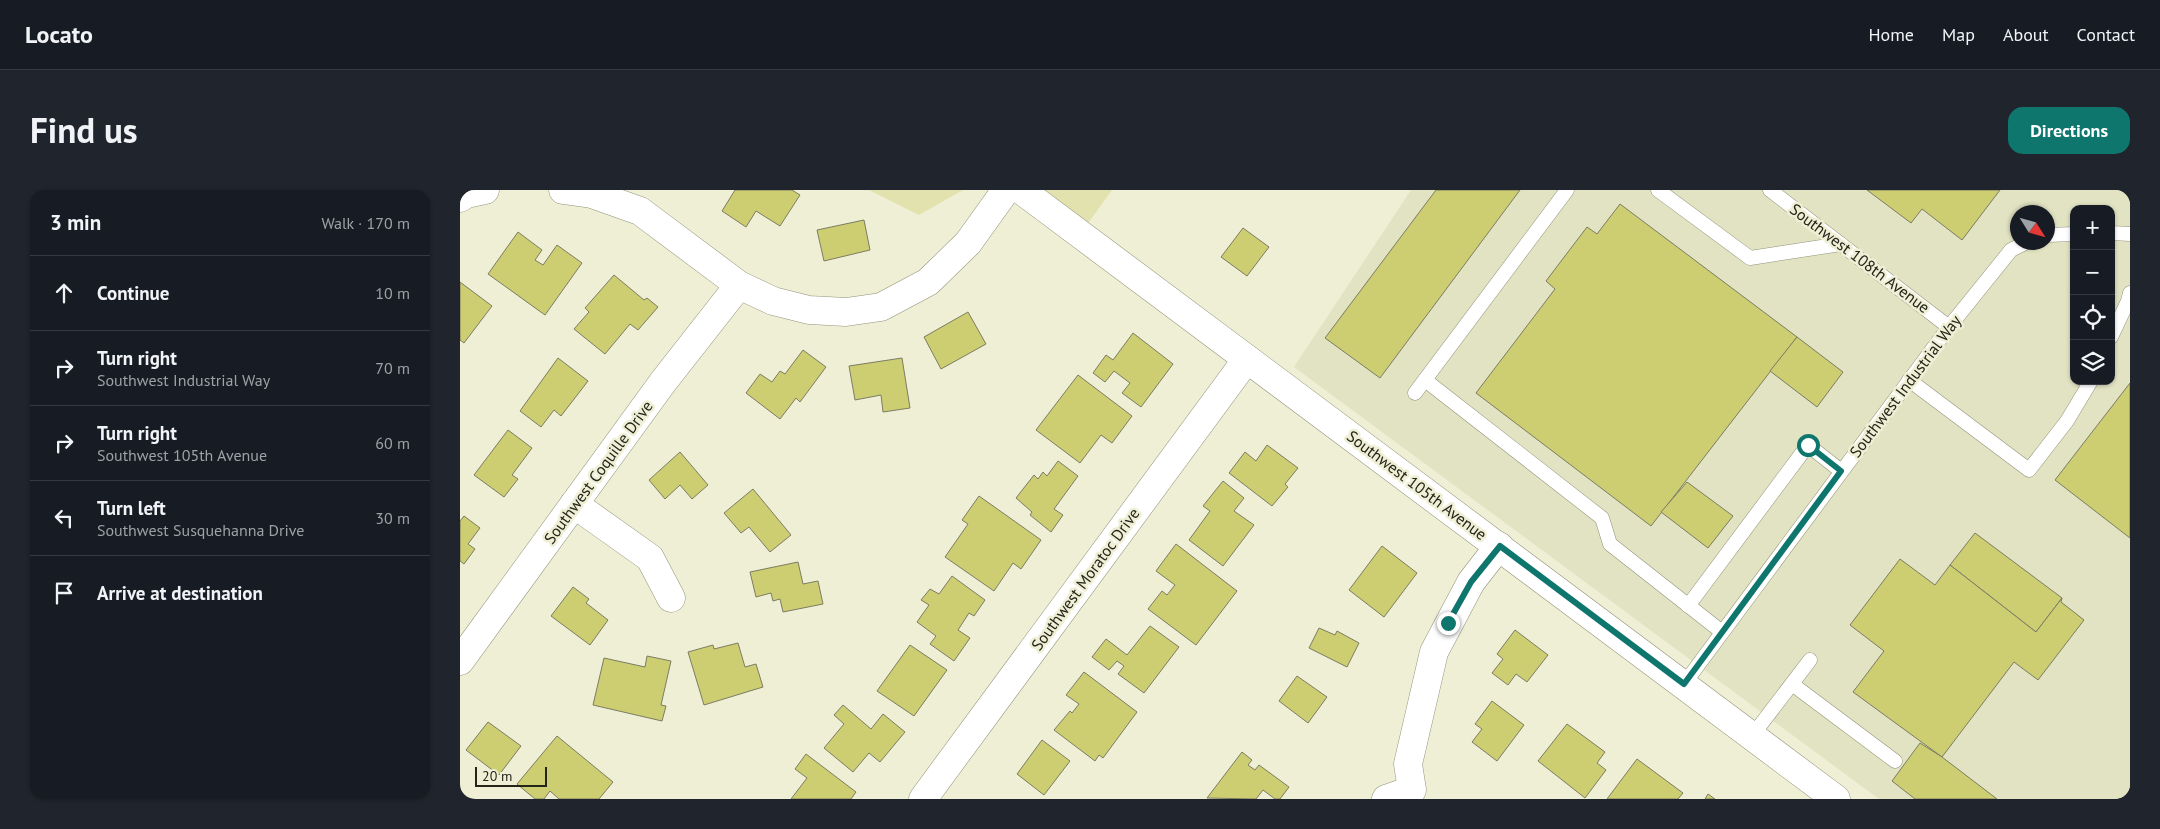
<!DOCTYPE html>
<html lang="en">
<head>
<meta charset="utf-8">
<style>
  :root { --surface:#171b24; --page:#20242c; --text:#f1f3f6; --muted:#9ea1a6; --line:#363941; --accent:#0f766e }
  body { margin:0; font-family:"PT Sans",sans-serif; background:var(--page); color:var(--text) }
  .controls { position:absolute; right:15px; top:15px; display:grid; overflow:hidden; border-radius:10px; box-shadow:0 1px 4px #0004 }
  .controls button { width:45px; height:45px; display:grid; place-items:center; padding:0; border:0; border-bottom:1px solid var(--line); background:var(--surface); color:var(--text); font:25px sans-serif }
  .compass { position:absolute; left:1550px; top:15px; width:45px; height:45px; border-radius:50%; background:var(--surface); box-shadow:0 1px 4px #0004; rotate:127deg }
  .scale { position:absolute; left:15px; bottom:12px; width:72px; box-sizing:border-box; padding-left:5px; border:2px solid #24241a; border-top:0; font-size:14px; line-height:18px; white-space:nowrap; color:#24241a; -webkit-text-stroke:4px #eeefd4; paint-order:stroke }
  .stop { position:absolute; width:15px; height:15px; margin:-11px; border:4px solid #0f766e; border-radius:50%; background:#fff }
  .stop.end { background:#0f766e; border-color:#fff; box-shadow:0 1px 5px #0008 }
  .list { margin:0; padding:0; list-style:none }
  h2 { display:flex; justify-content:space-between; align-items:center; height:65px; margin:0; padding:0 20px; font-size:21px }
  h2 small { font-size:16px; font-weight:400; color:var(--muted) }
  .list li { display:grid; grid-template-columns:32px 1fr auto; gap:15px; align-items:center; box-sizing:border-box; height:75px; padding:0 20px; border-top:1px solid var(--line) }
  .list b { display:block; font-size:19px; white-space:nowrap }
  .list p { margin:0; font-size:16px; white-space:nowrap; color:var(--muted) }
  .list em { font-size:16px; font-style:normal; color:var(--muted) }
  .icon { flex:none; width:28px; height:28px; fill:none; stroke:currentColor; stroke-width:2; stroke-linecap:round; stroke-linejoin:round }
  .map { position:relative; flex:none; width:1670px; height:609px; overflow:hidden; border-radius:15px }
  header { display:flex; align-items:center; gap:30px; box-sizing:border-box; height:70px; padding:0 25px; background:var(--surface); border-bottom:1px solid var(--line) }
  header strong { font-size:24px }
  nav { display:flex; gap:28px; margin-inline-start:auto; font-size:18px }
  .intro { display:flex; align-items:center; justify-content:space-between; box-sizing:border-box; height:120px; padding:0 30px }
  h1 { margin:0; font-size:35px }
  .button { padding:12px 22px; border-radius:15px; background:var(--accent); color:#fff; font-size:18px; font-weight:700 }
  main { display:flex; gap:30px; padding:0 30px }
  aside { flex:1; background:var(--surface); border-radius:15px; box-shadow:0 1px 4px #0004 }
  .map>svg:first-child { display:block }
</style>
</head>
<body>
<header>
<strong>Locato</strong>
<nav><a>Home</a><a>Map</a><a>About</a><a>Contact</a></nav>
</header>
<div class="intro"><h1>Find us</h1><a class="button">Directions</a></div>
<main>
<aside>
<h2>3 min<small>Walk · 170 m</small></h2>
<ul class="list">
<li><svg class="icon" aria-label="ahead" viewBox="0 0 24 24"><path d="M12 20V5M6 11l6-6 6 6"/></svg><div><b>Continue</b></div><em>10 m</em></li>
<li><svg class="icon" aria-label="right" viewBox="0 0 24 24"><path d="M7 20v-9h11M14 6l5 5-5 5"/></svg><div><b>Turn right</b><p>Southwest Industrial Way</p></div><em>70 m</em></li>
<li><svg class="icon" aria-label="right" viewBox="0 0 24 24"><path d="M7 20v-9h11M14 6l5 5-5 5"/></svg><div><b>Turn right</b><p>Southwest 105th Avenue</p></div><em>60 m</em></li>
<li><svg class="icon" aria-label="left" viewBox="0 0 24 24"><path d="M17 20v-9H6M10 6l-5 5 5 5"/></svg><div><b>Turn left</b><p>Southwest Susquehanna Drive</p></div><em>30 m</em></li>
<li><svg class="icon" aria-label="arrive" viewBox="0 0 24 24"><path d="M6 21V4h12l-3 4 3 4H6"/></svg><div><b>Arrive at destination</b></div></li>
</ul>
</aside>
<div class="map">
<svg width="1670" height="609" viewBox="0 0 1670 609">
  <rect width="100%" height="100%" fill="#eeefd4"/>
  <path fill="#e2e3c2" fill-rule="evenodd" d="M951,0H1670V609H1419L834,177ZM1614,19H1651V191H1614ZM1558,22H1588V52H1558Z"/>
  <g fill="#e1e2ad">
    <polygon points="409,0 503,0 459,25"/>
    <polygon points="580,0 652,0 623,40"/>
  </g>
  <g fill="#cdcd71" stroke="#7c7c64">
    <polygon points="275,0 332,0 340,5 320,36 296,21 286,37 262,21"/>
    <polygon points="976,0 1060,0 920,188 865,148"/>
    <polygon points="1407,0 1540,0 1502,50 1462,19 1451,33"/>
    <polygon points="1160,14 1337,147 1191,336 1016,203 1095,99 1086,91 1127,37 1137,44"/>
    <polygon points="404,30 410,60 364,71 357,40"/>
    <polygon points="783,38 809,57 787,86 761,67"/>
    <polygon points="58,42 82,60 75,70 83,75 97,55 122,73 85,125 28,84"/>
    <polygon points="154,85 184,110 187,108 198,117 178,140 170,134 145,164 114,139 129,122 125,118"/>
    <polygon points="0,92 32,116 4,153 0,150"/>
    <polygon points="508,122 526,154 481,179 464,147"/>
    <polygon points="673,143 713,174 681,217 662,203 670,193 654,181 645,192 633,183 646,165 653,170"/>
    <polygon points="1337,147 1383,182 1357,217 1310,181"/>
    <polygon points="343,160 366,177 340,212 336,208 320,229 286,203 300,184 312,192 320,181 325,184"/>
    <polygon points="98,168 128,191 101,226 94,220 81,237 60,221"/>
    <polygon points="442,168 450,218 423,222 421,205 395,210 389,176"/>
    <polygon points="618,185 672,226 652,253 641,245 620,273 576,240"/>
    <polygon points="1670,193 1670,348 1595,290"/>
    <polygon points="48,240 72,258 52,285 58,289 44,307 14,285"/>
    <polygon points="807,255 838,278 825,294 828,297 812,316 769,283 785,262 796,271"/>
    <polygon points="220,262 248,295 232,309 220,295 205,309 189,290"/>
    <polygon points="598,271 618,286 594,319 603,325 591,342 570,325 572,322 556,308 574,285 578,289 583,282 587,286"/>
    <polygon points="763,291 784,308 774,321 794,335 763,376 729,350 750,321 743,316"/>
    <polygon points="1227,292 1273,326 1248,358 1201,322"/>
    <polygon points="293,299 331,345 310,362 289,337 281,343 264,323"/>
    <polygon points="519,306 581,350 561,379 553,373 534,401 485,367 508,334 502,330"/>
    <polygon points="4,326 20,338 8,354 15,359 4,374 0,371 0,331"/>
    <polygon points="1515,343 1602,408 1576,442 1490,375"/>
    <polygon points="716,354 777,401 736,455 688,419 702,401 707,405 715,395 696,381"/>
    <polygon points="922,356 957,383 924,427 889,400"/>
    <polygon points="1440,369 1475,395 1490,375 1576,442 1602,408 1601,412 1624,430 1578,490 1554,472 1482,567 1393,502 1424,461 1390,435"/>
    <polygon points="338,372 343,394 358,391 363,414 323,422 320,409 313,411 311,403 296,407 290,382"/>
    <polygon points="492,386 525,410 514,426 509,423 498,440 510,448 494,471 470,454 476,446 457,432 469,415 461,410 470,399 479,404"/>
    <polygon points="113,397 129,409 126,413 148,430 130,455 91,426"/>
    <polygon points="690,436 719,457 684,503 658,484 664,476 657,471 649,480 632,467 646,449 667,465"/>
    <polygon points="859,438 875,445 877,441 899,453 887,477 849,458"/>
    <polygon points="1055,440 1088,465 1067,492 1056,484 1048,495 1032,483 1043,469 1037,464"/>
    <polygon points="278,453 285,477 296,474 303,497 244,515 228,462 253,455 254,459"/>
    <polygon points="450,455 487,480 454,526 417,501"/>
    <polygon points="187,466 211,471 201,515 206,516 202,531 133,515 144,468 185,477"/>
    <polygon points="624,482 677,522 643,568 639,565 635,571 594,540 610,521 612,523 619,514 606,505"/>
    <polygon points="837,486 867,507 848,533 819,511"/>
    <polygon points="1032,511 1064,535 1037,571 1012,552 1022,539 1015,534"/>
    <polygon points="383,515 411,539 423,524 445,542 420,572 409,563 393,582 364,558 384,534 374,525"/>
    <polygon points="28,532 61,556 39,585 6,560"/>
    <polygon points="1107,534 1145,562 1137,573 1146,580 1125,608 1078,571"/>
    <polygon points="97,546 153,592 139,609 99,609 90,601 84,609 75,609 57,594"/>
    <polygon points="582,550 610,571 584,605 557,584"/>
    <polygon points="1460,553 1482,567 1537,609 1455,609 1432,591"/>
    <polygon points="782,562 792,570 788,575 795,580 799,575 829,597 820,609 815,609 803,600 796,609 747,608"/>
    <polygon points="346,564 396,602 391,609 331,609 347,588 335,579"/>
    <polygon points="1177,569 1223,603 1218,609 1147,609"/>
    <polygon points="1248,604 1255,609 1245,609"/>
  </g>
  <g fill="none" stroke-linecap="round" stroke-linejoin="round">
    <g stroke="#92937a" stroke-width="15">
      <g id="service">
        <polyline points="1198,0 1290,68 1381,54"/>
        <polyline points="1310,0 1489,137"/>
        <polyline points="1651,43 1670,44"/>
        <polyline points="1588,45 1614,44"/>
        <polyline points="1651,147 1668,111 1670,103"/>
        <polyline points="965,190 1142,328 1150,354 1262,442"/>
        <polyline points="1449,190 1569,280 1607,231 1631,191"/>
        <polyline points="955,203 1107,0"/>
        <polyline points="1228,416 1348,255 1381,281"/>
        <polyline points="1224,494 1489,137 1551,60 1567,52"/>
        <polyline points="1332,494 1435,571"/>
        <polyline points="1292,546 1350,470"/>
      </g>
    </g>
    <g stroke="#92937a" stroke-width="29">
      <g id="minor">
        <polyline points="103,0 132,4 180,21 279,95 313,111 349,120 386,122 421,117 468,92 508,53 546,0"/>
        <polyline points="0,8 6,4 25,0"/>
        <polyline points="114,314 190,368 211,408"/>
        <polyline points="0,471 203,192 279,95"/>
        <polyline points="463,609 787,169"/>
        <polyline points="926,609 952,600 948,574 974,462 1011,392 1039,356"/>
      </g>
    </g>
    <g stroke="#92937a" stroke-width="29">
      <polyline id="tertiary" points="561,0 1376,609"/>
    </g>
    <use href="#service" stroke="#fff" stroke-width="14"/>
    <use href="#minor" stroke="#fff" stroke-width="28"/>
    <use href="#tertiary" stroke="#fff" stroke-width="28"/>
  </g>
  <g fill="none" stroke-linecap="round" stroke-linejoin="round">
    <polyline stroke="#0f766e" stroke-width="6" points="988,433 1011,392 1040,356 1224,494 1381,281 1348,255"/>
  </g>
  <g text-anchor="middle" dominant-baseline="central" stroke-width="5" stroke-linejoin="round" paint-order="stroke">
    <g font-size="16" fill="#24241a" stroke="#eeefd4">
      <text transform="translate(1400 68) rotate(37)">Southwest 108th Avenue</text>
      <text transform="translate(1445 196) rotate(-53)">Southwest Industrial Way</text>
      <text transform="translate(138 282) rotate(-54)">Southwest Coquille Drive</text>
      <text transform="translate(957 295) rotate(37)">Southwest 105th Avenue</text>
      <text transform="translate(625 389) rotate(-54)">Southwest Moratoc Drive</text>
    </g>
  </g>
</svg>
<div class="controls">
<button>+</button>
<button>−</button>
<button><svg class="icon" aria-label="locate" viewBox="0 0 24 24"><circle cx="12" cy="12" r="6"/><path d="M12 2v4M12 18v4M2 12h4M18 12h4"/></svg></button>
<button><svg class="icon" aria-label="layers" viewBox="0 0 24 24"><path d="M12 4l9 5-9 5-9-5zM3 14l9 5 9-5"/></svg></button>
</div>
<svg class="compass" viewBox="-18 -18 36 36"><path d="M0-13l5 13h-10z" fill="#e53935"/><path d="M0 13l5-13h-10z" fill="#9ea1a6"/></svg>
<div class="scale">20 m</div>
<div class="stop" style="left:1348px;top:255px"></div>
<div class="stop end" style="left:988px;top:433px"></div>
</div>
</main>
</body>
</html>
